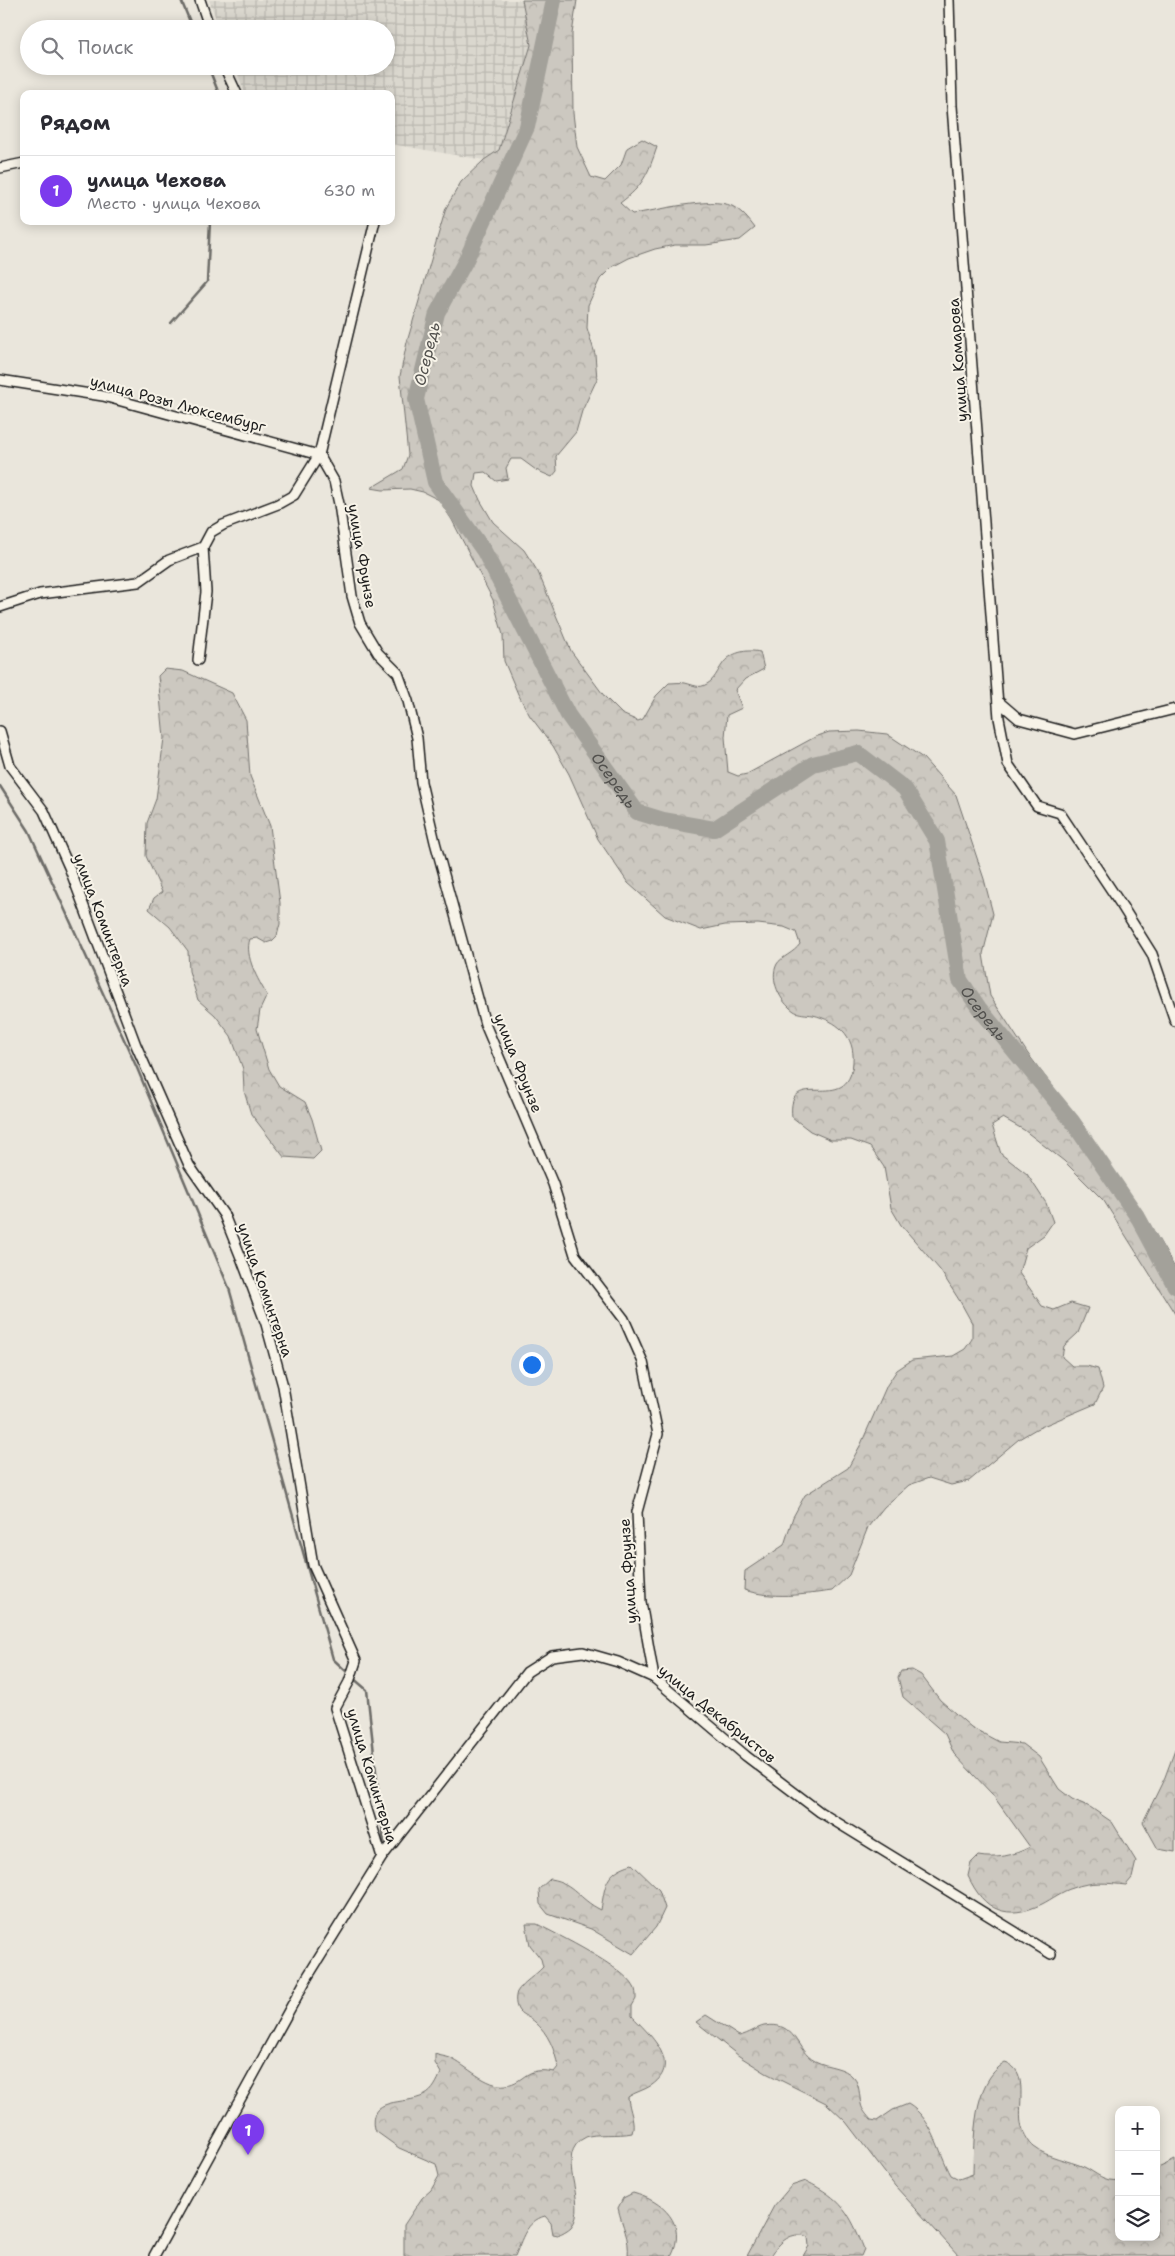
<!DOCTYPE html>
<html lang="ru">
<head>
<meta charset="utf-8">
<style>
  :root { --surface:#fff; --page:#f7f7f7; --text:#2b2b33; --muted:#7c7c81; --line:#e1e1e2; --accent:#7c3aed }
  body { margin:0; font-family:"Shantell Sans",sans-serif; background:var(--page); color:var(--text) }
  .controls { position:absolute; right:15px; bottom:15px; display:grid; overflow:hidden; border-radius:10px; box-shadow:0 2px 12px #0003 }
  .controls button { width:45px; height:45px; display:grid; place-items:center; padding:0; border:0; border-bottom:1px solid var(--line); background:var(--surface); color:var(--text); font:25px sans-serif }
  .you { position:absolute; left:531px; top:1364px; width:18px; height:18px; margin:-12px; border:4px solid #fff; border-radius:50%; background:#1a73e8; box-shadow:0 0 0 8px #1a73e833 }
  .badge { display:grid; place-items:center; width:32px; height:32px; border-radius:50%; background:var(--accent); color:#fff; font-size:16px; font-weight:700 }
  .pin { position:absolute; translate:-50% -41px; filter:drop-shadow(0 1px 2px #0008) }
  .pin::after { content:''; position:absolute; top:26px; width:18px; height:15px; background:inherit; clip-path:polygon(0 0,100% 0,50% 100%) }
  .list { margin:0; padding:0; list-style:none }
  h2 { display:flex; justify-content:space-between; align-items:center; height:65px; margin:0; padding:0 20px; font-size:21px }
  h2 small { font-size:16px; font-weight:400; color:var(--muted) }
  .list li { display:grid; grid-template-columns:32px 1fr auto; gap:15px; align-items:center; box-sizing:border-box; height:70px; padding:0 20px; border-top:1px solid var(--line) }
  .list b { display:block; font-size:19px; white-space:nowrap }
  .list p { margin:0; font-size:16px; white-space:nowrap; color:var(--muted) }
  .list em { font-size:16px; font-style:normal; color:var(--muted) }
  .icon { flex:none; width:28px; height:28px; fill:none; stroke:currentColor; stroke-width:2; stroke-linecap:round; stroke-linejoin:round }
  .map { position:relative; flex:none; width:1175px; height:2256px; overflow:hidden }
  .search { position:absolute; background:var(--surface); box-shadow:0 2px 12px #0003; left:20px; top:20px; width:375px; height:55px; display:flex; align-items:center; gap:12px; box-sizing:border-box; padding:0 18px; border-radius:28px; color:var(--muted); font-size:19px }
  .panel { position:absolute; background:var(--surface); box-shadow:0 2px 12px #0003; left:20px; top:90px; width:375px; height:135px; border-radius:10px }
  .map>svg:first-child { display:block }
</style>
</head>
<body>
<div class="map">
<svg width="1175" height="2256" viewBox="0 0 1175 2256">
  <defs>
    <pattern id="industrial-grid" width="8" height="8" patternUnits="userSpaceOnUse" patternTransform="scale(1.25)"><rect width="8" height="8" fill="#dad7ce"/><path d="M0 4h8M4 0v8" fill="none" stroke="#bab8b0"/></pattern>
    <pattern id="forest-crowns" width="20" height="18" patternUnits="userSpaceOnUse" patternTransform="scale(1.25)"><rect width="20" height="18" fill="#ccc8c0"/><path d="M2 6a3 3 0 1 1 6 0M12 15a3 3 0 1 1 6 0" fill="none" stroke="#afaba4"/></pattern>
  </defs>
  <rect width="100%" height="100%" fill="#eae6dc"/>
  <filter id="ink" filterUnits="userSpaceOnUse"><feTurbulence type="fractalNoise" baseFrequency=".02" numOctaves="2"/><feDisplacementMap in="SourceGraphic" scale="10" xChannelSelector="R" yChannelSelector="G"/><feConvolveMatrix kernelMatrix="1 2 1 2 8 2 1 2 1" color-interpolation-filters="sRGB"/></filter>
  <g filter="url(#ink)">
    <polygon fill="url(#industrial-grid)" points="209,0 522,0 531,45 499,150 484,160 391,144 391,94 245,94 235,66 386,66 386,29 220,29"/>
    <g fill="url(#forest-crowns)" stroke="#74726e">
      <path d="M522,0H577L572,34L573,113L577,147L591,177L605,181L621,165L627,148L642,139L657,147C648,174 643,186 620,203L632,214C656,211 710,196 732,206C742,211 749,220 755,228L740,240L706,245H675L655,249L629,258L612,267L600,279L588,305L587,328L595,354L597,379L582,411L576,432L556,456L557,471L552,477L536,470L521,459H511L506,468L508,479L496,481L485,472L476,473L474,486L480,500L493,522L524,550L538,572L571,651L605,697L622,714L638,721L643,719L656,696L669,683C674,683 680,682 685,683C694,685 699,689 707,684C715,679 717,672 722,665C730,652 747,649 760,652L764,669L745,679L735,690L742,708L727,715L725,737L728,772L738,776L747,774L815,737L829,732L859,731L887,734L923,758L956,795L984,879L993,914L983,954L990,996L1028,1054L1086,1130L1144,1214L1175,1268V1314L1104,1201L1064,1161L1024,1130L1003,1118L992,1125L1001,1154L1027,1174L1046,1203L1053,1222L1044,1235L1026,1248L1019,1273L1042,1306L1054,1310L1071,1303L1088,1308L1078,1333L1064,1346L1062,1357L1072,1366H1087L1098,1369L1103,1388L1095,1404L1036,1429L1019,1439L969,1481L951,1485L929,1478L909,1485L884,1507L868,1527L849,1575L832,1591C803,1595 772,1599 744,1590L745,1571L784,1545L793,1517L805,1495L848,1468L861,1444L887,1385L897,1370L912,1360L953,1356L965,1349L972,1339V1323L961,1303L940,1270L901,1225L891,1208L884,1167L870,1147L851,1140H831L810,1131L792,1117C786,1063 849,1118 853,1062C855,1035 837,1021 813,1015C807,1014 798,1014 794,1011C780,1002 769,979 777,964C781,957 794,953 800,944L796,932L784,927L758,924L725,925L701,930L665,916L628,883L598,839L569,774L553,746L530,716L518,694L504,661L503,635L493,600L452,520L439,500L423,492L410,489L383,490L371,488L403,469L408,455L400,376L407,342L446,208L461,182L484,160L499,150L531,45Z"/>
      <path d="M165,669L183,671L232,693L246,720L250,776L270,826L280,903V924L277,936L272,941L266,943L257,938L250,939C244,956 258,980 267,995L260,1010L257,1029L269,1069L279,1086L305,1102L312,1119L321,1151L313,1159L284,1157L251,1114L244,1091L243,1069L231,1036L215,1015L198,1000L189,971L188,951L170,927L149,909L154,898L162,892L146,856L147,823L156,799L164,738L158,676Z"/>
      <path d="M912,1670L921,1675L940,1700L971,1727L999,1742L1022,1744L1039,1757L1059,1789L1072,1799L1090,1807L1112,1822L1136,1861L1132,1878L1126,1885C1108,1883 1090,1881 1073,1888C1062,1891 1052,1899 1042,1904C1007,1921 984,1911 968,1876L971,1863L978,1856C996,1859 1013,1856 1030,1847L992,1794L954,1754L945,1734L903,1697L898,1677L901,1671Z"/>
      <polygon points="1175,1750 1175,1852 1158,1849 1143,1822 1165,1777"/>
      <path d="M632,1864L659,1890L665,1908L656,1927L633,1954L591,1929L548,1914L540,1904L539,1889L550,1879C575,1883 578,1899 601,1910C605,1885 605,1872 632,1864Z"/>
      <path d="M526,1924H537C558,1935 624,1967 634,1987C636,1990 636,1995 636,1999L632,2006V2016C648,2033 683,2063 652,2085C645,2090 635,2092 628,2097C629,2111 636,2121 632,2133C619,2136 594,2133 586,2137C551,2153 591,2204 571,2227C568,2230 562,2233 558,2235L553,2234L551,2223L545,2216C526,2221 522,2240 515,2256H404V2225L422,2198L431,2190L439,2176L436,2164L399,2148L374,2130C367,2095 404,2106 425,2095C433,2091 437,2082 441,2073L435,2063V2054C439,2056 445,2056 450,2058C466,2065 487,2088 506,2085C526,2082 524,2066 554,2072L558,2067C555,2050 548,2033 535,2022C531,2018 522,2015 519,2011C515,2006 515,1997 517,1992C523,1982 535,1976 543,1967L541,1959L530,1945Z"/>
      <path d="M706,2015L739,2036C749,2034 758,2027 764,2026C797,2020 795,2051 815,2061C829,2068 844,2066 854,2078C860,2085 859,2095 861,2104C862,2110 867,2115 871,2120L877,2121L893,2110L908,2104C933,2119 938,2151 951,2175L959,2179L973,2174C974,2141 972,2081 1005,2063C1031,2069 1016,2109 1022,2128C1024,2134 1029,2143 1034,2147C1048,2158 1068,2160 1084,2167C1095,2172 1105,2183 1119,2180V2237H1156V2169L1175,2160V2256H959L895,2186L846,2122L826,2103L766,2073L739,2056L696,2022Z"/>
      <path d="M806,2181C842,2199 850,2213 864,2249L861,2256H803L809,2246L808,2237C792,2230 779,2242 771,2256H747L774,2206L791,2186Z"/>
      <path d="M633,2193C663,2201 688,2224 671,2256H628C630,2238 622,2226 618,2208L623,2198Z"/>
    </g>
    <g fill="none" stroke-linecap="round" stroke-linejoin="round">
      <g stroke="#6d6c68" stroke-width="2.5">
        <polyline points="181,0 193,29"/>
        <polyline points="208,66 219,94"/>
        <polyline points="171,323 207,282 210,221"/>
        <polyline points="0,786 29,831 137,1068 229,1288 333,1659 348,1673"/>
        <polyline points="352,1677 367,1690 384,1843"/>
      </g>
      <path stroke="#a3a19a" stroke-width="16" id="s1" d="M554,0L527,127L466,260L437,313L416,399L435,482L484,551L568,715L637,812L663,820L714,829L813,764L858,753L905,789L937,841L960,980L979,1008L1072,1121L1139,1219L1175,1286"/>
      <g stroke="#1c1c1c" stroke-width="12">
        <g id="minor">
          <polyline points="200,0 210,29"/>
          <polyline points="949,0 952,106 999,718 1008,764 1037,806 1060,813 1122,906 1152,954 1175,1021"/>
          <polyline points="224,66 237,94"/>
          <polyline points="0,168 24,163"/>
          <polyline points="0,380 103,396 319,455"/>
          <polyline points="319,455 334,481 339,504 352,596 360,623 378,653 398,673 408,701 417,738 421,782 435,842 485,1024 553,1184 575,1255 624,1319 643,1362 658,1434 637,1512 641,1602 654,1678"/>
          <polyline points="0,607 40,594 138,582 169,560 203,547"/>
          <polyline points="198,660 206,592 203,547 211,532 223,525 278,504 294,495 319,455 375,221"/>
          <polyline points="998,701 1019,719 1075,734 1175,709"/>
          <polyline points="0,731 10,766 44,811 69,867 136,1045 189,1165 224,1215 242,1260 266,1324 283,1386 313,1565 356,1661 349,1682 335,1708 382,1857"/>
          <polyline points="154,2256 308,1976 382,1857 527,1672 552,1656 583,1652 618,1662 654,1678 746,1756 820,1812 1051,1954"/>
        </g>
      </g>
      <use href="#minor" stroke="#f7f3e8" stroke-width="9"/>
    </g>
  </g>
  <g text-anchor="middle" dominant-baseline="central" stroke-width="4" stroke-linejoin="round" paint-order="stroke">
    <g font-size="15" fill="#1c1c1c" stroke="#f7f3e8">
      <text transform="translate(958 360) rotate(-94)">улица Комарова</text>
      <text transform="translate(178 404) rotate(15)">улица Розы Люксембург</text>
      <text transform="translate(362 556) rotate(80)">улица Фрунзе</text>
      <text transform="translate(103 920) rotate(69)">улица Коминтерна</text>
      <text transform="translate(518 1063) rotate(68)">улица Фрунзе</text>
      <text transform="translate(265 1290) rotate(71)">улица Коминтерна</text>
      <text transform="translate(628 1571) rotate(-94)">улица Фрунзе</text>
      <text transform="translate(717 1714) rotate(39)">улица Декабристов</text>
      <text transform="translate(372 1776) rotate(73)">улица Коминтерна</text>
    </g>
    <g font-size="16" font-style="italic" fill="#52514e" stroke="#f7f3e8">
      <text transform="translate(427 354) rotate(-76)">Осередь</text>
      <text stroke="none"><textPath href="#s1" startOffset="859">Осередь</textPath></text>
      <text stroke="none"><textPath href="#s1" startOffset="1444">Осередь</textPath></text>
    </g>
  </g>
</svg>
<div class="controls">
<button>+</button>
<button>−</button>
<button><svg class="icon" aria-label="layers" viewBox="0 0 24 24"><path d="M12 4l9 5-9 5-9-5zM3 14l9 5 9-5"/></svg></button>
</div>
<div class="you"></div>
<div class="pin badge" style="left:248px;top:2155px">1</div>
<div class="search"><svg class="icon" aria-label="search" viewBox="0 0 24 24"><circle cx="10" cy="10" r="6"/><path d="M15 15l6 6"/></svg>Поиск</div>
<section class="panel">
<h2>Рядом<small></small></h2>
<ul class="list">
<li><span class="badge">1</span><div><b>улица Чехова</b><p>Место · улица Чехова</p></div><em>630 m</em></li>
</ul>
</section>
</div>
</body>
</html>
